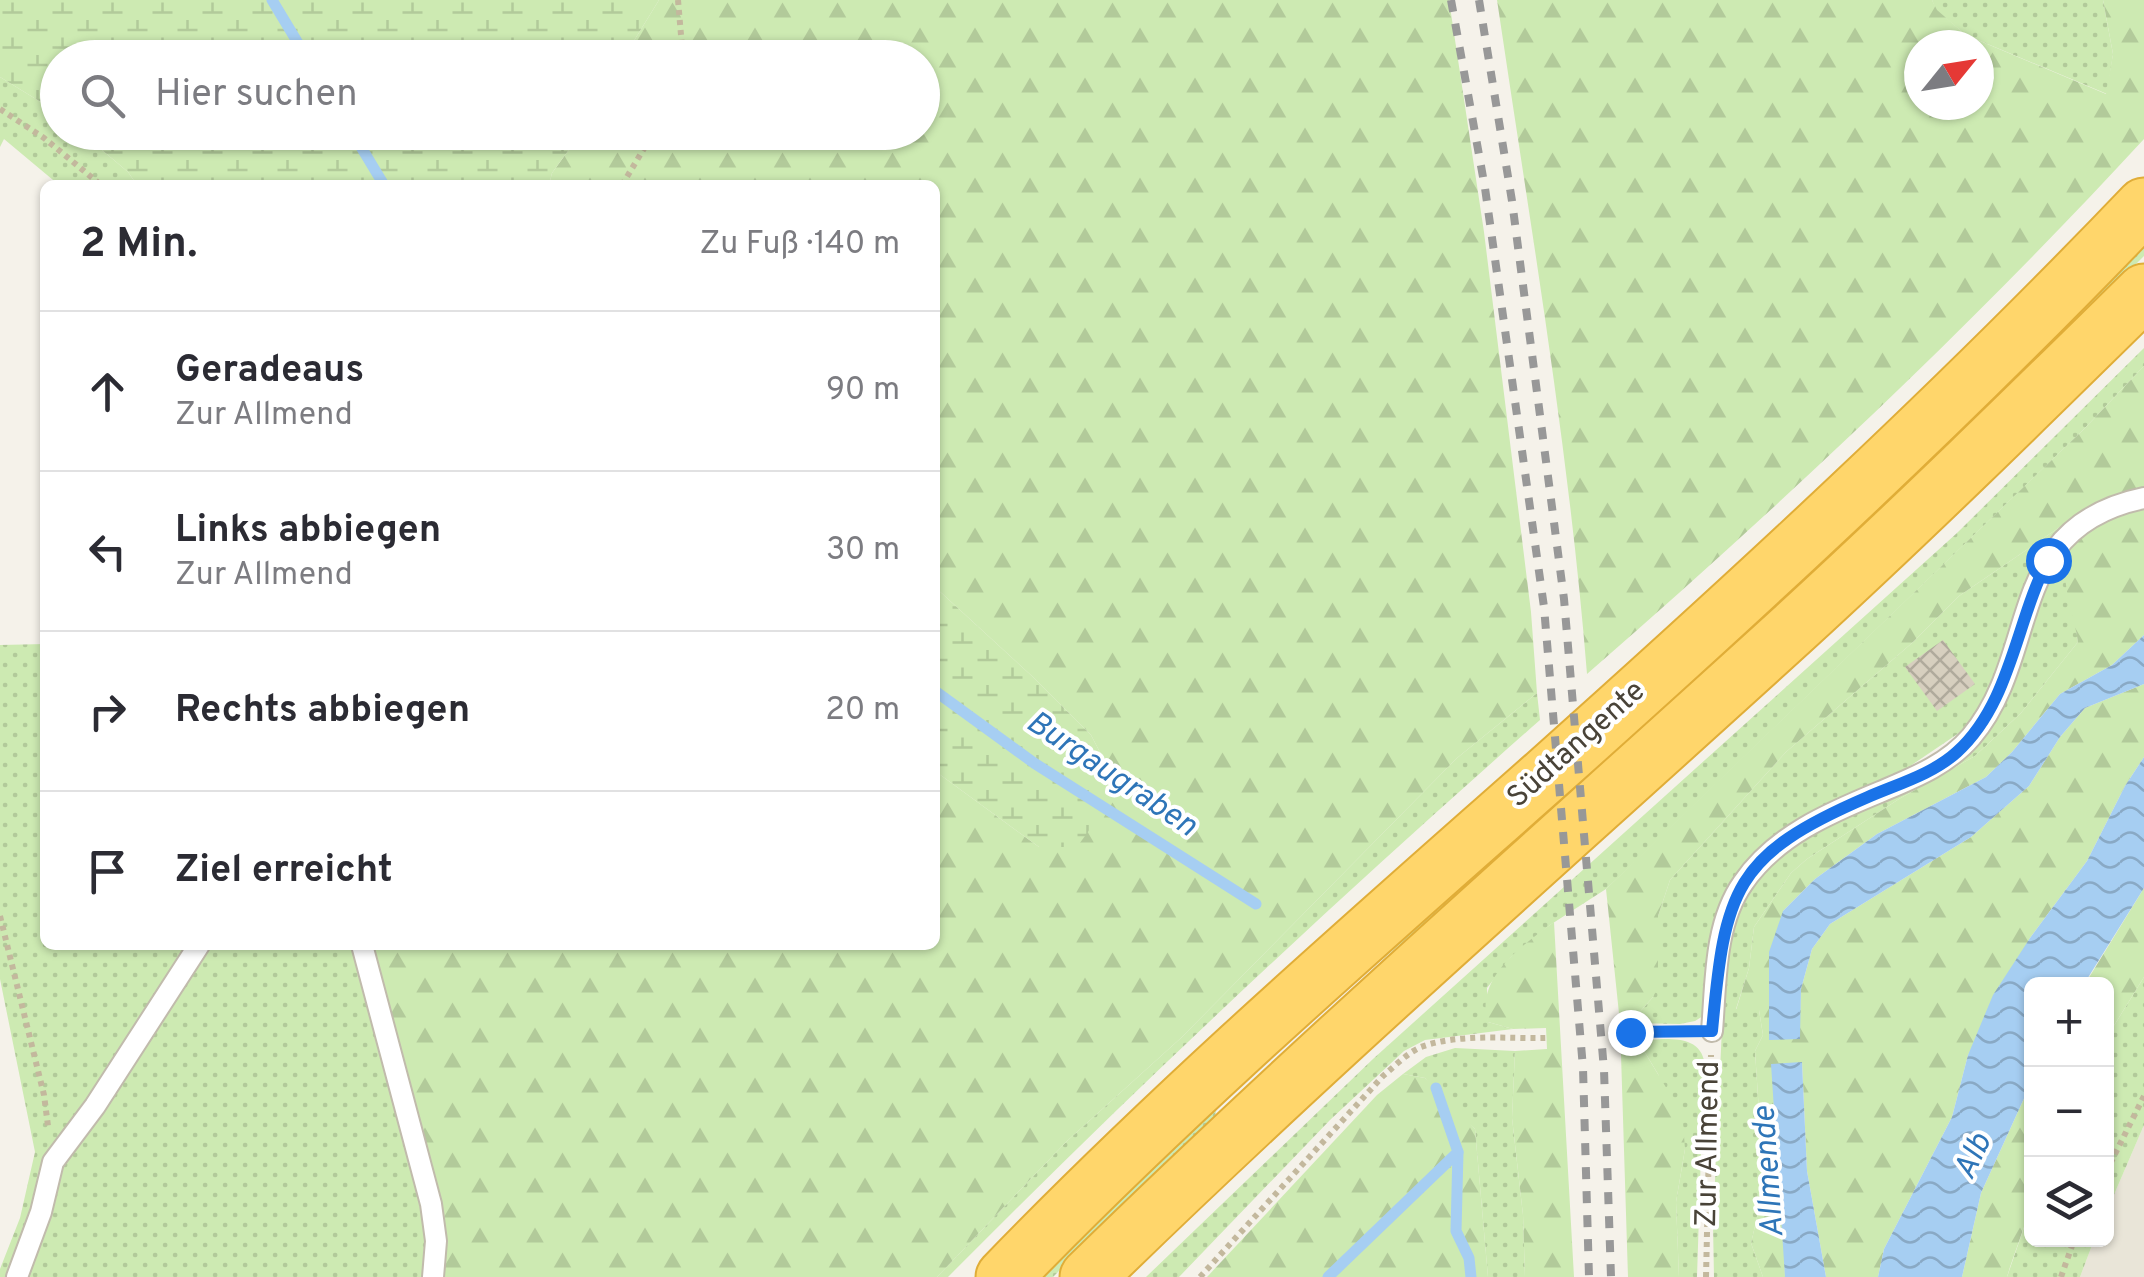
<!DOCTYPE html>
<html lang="de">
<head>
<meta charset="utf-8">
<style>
  :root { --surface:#fff; --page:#f2f2f3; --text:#2b2b33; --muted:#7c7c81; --line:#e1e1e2 }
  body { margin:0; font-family:Overpass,sans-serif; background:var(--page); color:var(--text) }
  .controls { position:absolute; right:30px; bottom:30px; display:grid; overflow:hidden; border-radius:15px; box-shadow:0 2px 8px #0004 }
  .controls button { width:90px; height:90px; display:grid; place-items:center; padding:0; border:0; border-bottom:2px solid var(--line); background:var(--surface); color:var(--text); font:50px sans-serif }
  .compass { position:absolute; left:1904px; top:30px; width:90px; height:90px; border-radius:50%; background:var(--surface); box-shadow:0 2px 8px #0004; rotate:60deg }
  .stop { position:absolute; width:30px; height:30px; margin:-22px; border:8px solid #1a73e8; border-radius:50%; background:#fff }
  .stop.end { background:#1a73e8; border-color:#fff; box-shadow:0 2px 10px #0008 }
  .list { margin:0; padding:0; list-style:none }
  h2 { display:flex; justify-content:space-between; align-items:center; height:130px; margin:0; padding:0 40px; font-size:42px }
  h2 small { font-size:32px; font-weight:400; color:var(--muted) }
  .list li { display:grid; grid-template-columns:65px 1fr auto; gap:30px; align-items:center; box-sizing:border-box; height:160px; padding:0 40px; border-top:2px solid var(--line) }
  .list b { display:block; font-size:38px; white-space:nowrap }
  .list p { margin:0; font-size:32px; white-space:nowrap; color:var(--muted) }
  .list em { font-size:32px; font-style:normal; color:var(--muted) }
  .icon { flex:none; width:55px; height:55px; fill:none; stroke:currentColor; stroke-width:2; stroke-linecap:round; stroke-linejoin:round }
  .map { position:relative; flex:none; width:2144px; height:1277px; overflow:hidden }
  .search { position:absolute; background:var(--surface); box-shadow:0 2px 8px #0004; left:40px; top:40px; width:900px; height:110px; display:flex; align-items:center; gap:25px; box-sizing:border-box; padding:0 35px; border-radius:55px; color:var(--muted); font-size:38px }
  .panel { position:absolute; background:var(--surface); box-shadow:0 2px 8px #0004; left:40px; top:180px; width:900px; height:770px; border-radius:15px }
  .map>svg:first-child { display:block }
</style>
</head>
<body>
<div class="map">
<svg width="2144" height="1277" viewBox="0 0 2144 1277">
  <defs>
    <pattern id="green-dots" width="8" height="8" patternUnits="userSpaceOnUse" patternTransform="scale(2.5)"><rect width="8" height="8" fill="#cdeab2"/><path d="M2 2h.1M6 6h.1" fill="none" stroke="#b2ca9a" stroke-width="1.8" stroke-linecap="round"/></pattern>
    <pattern id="forest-firs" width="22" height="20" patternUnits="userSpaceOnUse" patternTransform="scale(2.5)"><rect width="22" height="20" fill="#cdeab2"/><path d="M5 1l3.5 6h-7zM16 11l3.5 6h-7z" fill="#b2ca9a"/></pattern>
    <pattern id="wetland-marsh" width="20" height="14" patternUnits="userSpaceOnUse" patternTransform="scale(2.5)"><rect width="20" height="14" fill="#cdeab2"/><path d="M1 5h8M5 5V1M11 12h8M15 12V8" fill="none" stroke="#b2ca9a"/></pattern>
    <pattern id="water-waves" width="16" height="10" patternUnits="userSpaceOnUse" patternTransform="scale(2.5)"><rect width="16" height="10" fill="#a6cef2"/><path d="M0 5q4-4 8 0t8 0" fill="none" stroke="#89a9c5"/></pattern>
    <pattern id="building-cross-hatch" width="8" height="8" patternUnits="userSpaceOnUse" patternTransform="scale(2.5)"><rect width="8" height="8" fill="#d7cfbf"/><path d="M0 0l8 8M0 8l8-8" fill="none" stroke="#b0aa9c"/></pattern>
  </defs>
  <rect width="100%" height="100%" fill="#f5f2ea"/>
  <polygon fill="#e9e5d8" points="2144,1125 2144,1277 2080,1277 2094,1240 2106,1240 2107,1211"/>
  <g fill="url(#green-dots)">
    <polygon points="1932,0 2103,0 2113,54 2107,94 1966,35 1936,10"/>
    <polygon points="0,77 57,112 58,132 82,133 128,172 137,185 59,185 4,139 0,147"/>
    <polygon points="2144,238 2144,256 1929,470 1476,880 1353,984 1351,981"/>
    <polygon points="2144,348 2144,366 2084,429 1637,860 1606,889 1550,925 1511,957 1487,988 1488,1022 1513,1029 1425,1040 1404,1051 1330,1120 1179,1277 1146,1277 1373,1059 1957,533"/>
    <polygon points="2073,518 2047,548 2022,593 1998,673 1988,696 1971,720 1959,733 1888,781 1843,799 1720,908 1711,935 1707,1002 1703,1016 1695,1021 1680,1024 1630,1023 1653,997 1658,971 1658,916 1670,880 1786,752 1912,643 1959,596"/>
    <polygon points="2077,540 2075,622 2078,642 2021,713 1975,756 1899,799 1807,859 1791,873 1754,927 1749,968 1736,1009 1759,1010 1763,1035 1755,1051 1764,1188 1751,1243 1763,1277 1714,1277 1713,1225 1725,961 1738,906 1766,867 1798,843 1959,759 2050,573"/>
    <polygon points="45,644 45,945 355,945 414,1170 425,1231 424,1277 0,1277 0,1269 20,1218 35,1152 0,979 0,645"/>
    <path d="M1537,693L1540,720C1336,900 1139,1084 948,1277H937L1067,1141L1182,1037L1457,758Z"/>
    <polygon points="2144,977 2144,1125 2107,1211 2107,1037"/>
    <path d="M1662,1039C1680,1039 1699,1040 1704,1060L1697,1277H1679L1676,1202L1685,1149L1658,1074L1638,1041Z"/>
    <polygon points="1455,1048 1515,1051 1512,1118 1523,1215 1525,1277 1488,1277 1475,1129 1425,1078 1403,1074 1426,1057"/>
    <polygon points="1217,1108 1215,1115 1053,1277 1035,1277"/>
    <polygon points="2031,1207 2032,1240 2094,1240 2080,1277 2007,1277"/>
  </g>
  <g fill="url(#forest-firs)" fill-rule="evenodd">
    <polygon points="659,0 1449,0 1484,232 1531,612 1537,693 1457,758 1182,1037 1067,1141 937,1277 441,1277 366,945 935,945 935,771 1039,847 1116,783 1091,735 1033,677 935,587 935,185 549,185 552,173 581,133 922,132 922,58 624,57"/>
    <path d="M1497,0H1932L1937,10L1966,35L2106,94L2113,54L2103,0H2144V139C1969,329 1781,505 1587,674C1569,448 1530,224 1497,0ZM1919,45H1979V105H1919Z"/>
    <polygon points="2144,366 2144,489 2108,497 2092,505 1959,596 1912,643 1786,752 1670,880 1658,916 1658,987 1653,997 1630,1023 1630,1040 1638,1041 1676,1104 1683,1122 1685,1149 1676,1202 1679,1277 1628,1277 1620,1023 1606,889 2084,429"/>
    <path d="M2144,508V635L2112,665L2060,694L2012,752L1986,777L1877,834L1815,879L1783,911L1799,1039L1801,989L1812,949L1830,924L1971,837L2029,786L2060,737L2085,708L2144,684V757L2125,786L2087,861L2030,938L1968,1055L1952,1117L1884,1249L1878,1277H1826L1807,1171L1802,1062L1784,1239L1785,1277H1763L1751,1243L1764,1188L1755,1051L1763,1035L1759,1010H1736L1749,968L1754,927L1791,873L1807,859L1899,799L1975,756L2021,713L2078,642C2075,620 2065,594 2065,572C2066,531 2111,517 2144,508Z"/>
    <polygon points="2144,888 2144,977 2107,1037 2106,984 2085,984"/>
    <path d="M1554,922L1574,1277H1525L1523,1215L1512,1118L1515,1051L1547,1049L1546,1028L1513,1029L1488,1022C1474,978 1523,945 1554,922Z"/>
    <polygon points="1403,1074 1425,1078 1444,1093 1475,1129 1488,1277 1207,1277 1377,1095"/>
    <polygon points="2031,1083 2031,1207 2010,1267 2007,1277 1962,1277 1981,1193"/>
  </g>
  <g fill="url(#wetland-marsh)">
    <polygon points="0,0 659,0 624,57 58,58 57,112 0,77"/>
    <polygon points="82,133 581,133 552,173 549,185 137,185 128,172"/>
    <polygon points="935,587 1033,677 1091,735 1116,783 1103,811 1077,847 1039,847 935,771"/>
  </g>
  <g fill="url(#water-waves)">
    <polygon points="2144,635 2144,684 2085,708 2060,737 2029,786 1971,837 1830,924 1812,949 1801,989 1800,1039 1769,1040 1769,952 1783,911 1815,879 1877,834 1986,777 2012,752 2060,694 2112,665"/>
    <polygon points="2144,757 2144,888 2084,984 2032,984 2031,1083 1981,1193 1962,1277 1878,1277 1884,1249 1952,1117 1968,1055 1993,995 2030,938 2087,861 2125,786"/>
    <polygon points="1802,1062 1807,1171 1826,1277 1785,1277 1771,1064"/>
  </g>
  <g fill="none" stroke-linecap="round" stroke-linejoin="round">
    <g stroke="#a6cef2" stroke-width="11">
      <polyline points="272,0 307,58"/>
      <polyline points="352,132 384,185"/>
      <polyline points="935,691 1034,763 1256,904"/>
      <polyline points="1458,1152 1456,1231 1469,1258 1471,1277"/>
      <polyline points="1328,1277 1458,1152 1436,1088"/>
    </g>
  </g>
  <polygon fill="url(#building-cross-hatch)" points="1943,640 1975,684 1937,711 1905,667"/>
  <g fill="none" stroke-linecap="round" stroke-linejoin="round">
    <g stroke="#c1bbac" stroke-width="24">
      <g id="lane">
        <polyline points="362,945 431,1204 436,1241 433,1277"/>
        <path d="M1712,1031C1716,983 1714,924 1743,883C1775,836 1829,813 1880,792C1913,778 1947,765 1971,737C2042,653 2003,527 2144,498"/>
        <polyline points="17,1277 41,1212 53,1162 95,1106 199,945"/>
      </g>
    </g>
    <g stroke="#e0ad38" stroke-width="59">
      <g id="highway">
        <path d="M1004,1277C1175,1100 1362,938 1546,775C1751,592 1954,405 2144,206"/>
        <path d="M1088,1277C1317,1053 1558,843 1795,627C1914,518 2029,405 2144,292"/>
      </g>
    </g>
    <g stroke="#c3b89d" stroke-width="6" stroke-dasharray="5 5" stroke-linecap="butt">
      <polyline points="678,0 683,58"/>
      <polyline points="0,109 44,138 101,185"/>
      <polyline points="622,185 654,132"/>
      <polyline points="0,916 44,1095 48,1126"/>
      <polyline points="1630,1032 1689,1031"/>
      <polyline points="2106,1172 2144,1096"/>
      <path d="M1200,1277L1383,1076C1395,1066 1407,1053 1421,1047C1459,1033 1507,1039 1547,1038"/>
      <polyline points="1706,1277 1711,1055"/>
      <polyline points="2061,1277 2074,1240"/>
    </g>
    <use href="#lane" stroke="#fff" stroke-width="20"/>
    <use href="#highway" stroke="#ffd66b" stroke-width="55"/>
    <g stroke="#989898" stroke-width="8" stroke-dasharray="12 12" stroke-linecap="butt">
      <polyline points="1451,0 1485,188 1544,607 1583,1068 1589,1277"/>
      <polyline points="1479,0 1512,201 1564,599 1604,1070 1611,1277"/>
    </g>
  </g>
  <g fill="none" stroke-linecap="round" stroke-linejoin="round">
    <path stroke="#1a73e8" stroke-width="12" d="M1630,1032L1712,1031C1725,890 1733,855 1868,797C1898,784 1933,774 1957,752C2011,703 2016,621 2048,560"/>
  </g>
  <g text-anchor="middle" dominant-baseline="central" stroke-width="8" stroke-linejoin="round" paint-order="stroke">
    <g font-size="30" fill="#494338" stroke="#fff">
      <text transform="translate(1577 745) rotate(-42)">Südtangente</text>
      <text transform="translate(1709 1144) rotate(-89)">Zur Allmend</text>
    </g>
    <g font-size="32" font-style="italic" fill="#2e75b8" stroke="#fff">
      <text transform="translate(1111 775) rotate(34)">Burgaugraben</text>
      <text transform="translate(1974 1157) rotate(-65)">Alb</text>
      <text transform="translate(1770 1172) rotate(-94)">Allmende</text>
    </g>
  </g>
</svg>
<div class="controls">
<button>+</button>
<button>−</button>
<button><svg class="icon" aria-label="layers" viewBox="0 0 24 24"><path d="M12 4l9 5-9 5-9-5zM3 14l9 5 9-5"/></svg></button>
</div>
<svg class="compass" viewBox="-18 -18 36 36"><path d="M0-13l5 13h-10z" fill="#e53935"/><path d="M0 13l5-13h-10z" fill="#7c7c81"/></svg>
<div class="stop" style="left:2048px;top:560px"></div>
<div class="stop end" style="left:1630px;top:1032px"></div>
<div class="search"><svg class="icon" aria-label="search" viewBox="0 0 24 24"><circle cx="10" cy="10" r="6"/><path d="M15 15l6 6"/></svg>Hier suchen</div>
<section class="panel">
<h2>2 Min.<small>Zu Fuß · 140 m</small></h2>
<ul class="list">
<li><svg class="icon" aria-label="ahead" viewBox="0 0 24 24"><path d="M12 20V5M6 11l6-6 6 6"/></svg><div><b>Geradeaus</b><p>Zur Allmend</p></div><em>90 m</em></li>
<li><svg class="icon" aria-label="left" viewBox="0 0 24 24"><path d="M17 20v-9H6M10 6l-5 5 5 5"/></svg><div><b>Links abbiegen</b><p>Zur Allmend</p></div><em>30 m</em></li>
<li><svg class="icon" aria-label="right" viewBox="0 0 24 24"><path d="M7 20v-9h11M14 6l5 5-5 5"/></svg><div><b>Rechts abbiegen</b></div><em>20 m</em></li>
<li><svg class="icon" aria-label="arrive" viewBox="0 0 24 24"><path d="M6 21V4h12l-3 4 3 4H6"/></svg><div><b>Ziel erreicht</b></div></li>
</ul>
</section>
</div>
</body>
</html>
